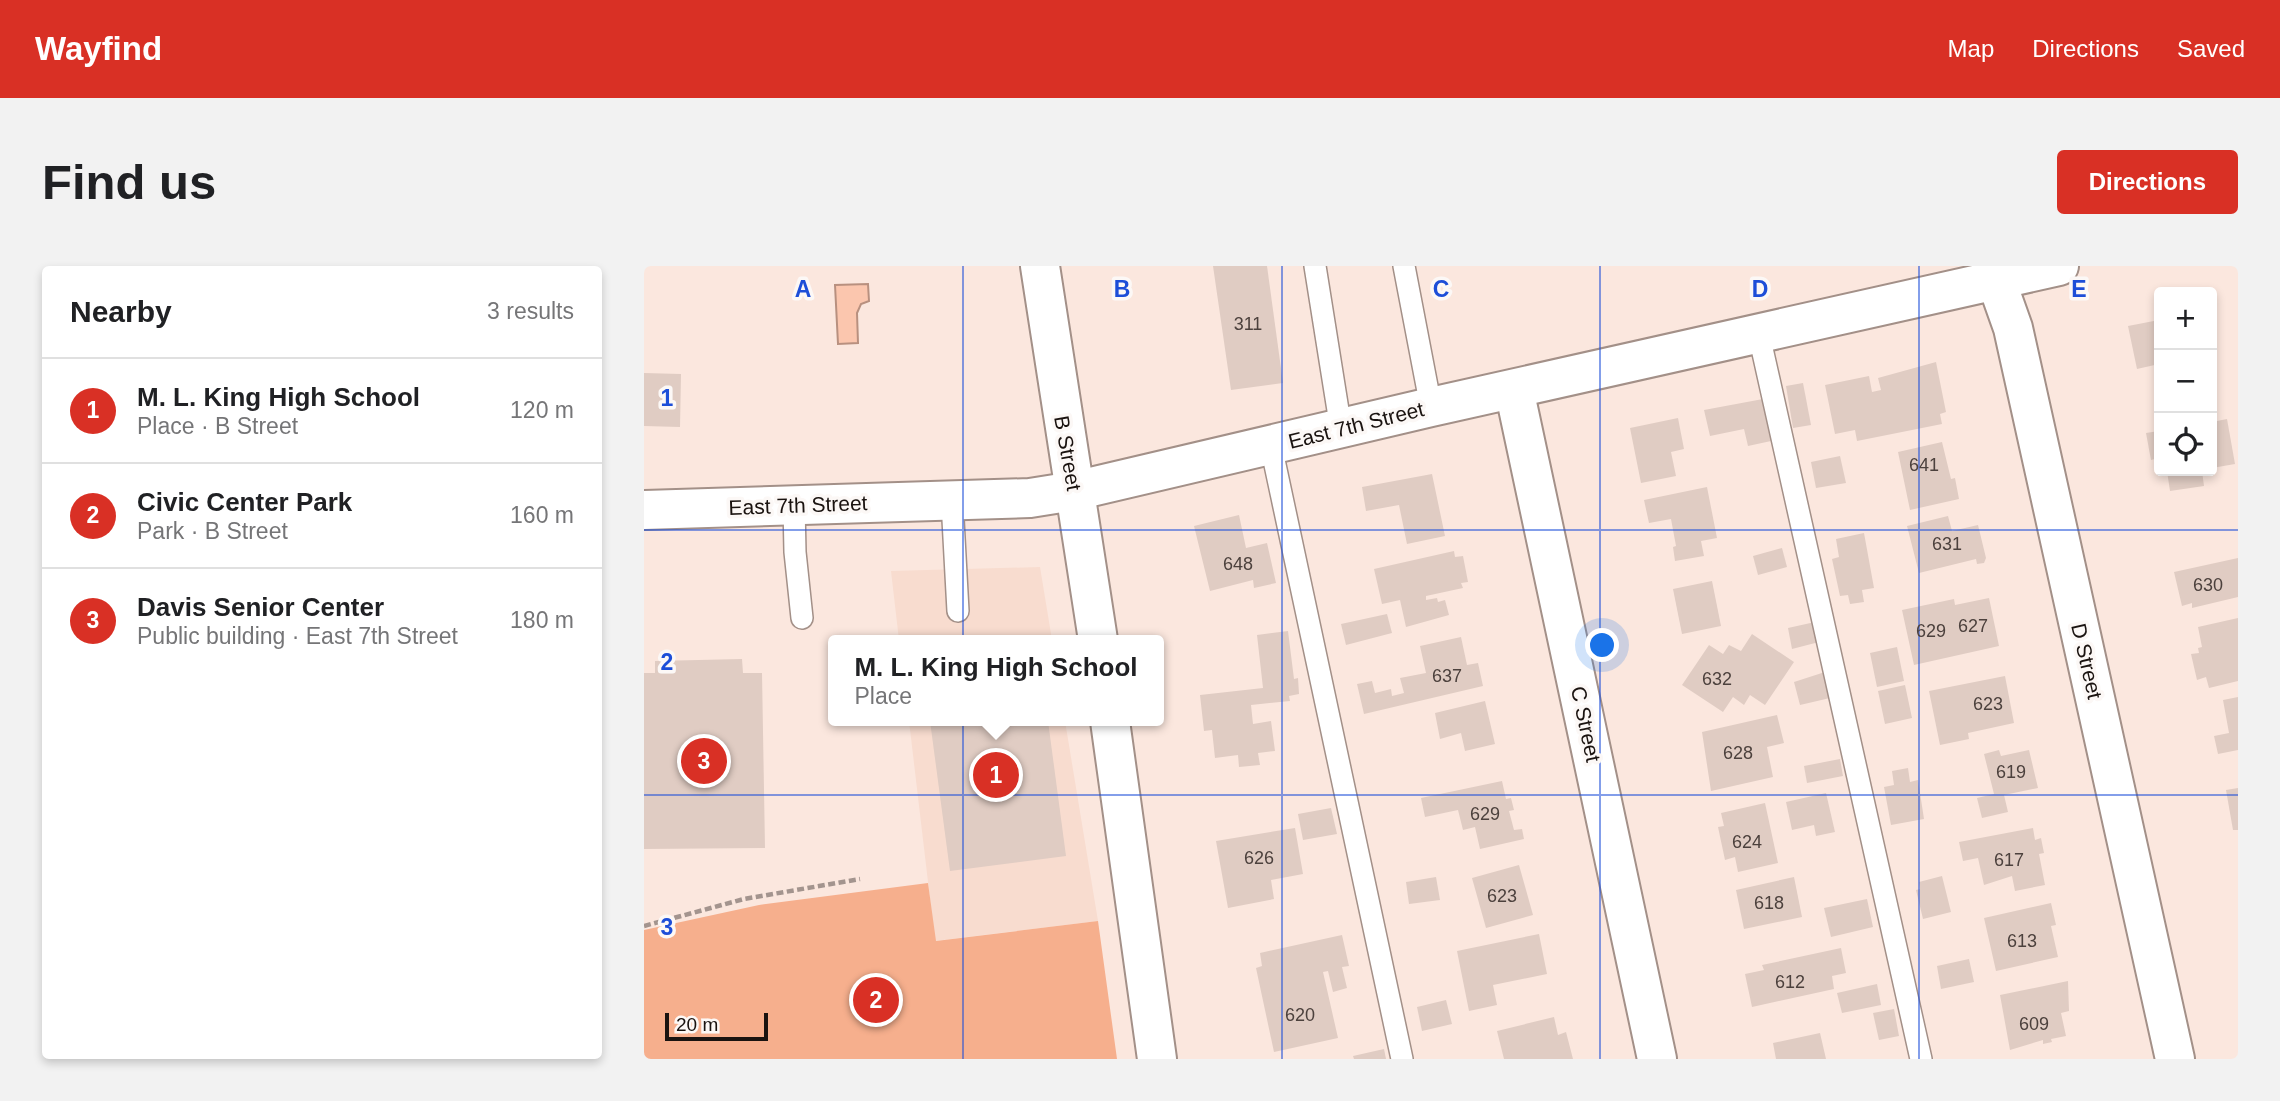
<!DOCTYPE html>
<html lang="en">
<head>
<meta charset="utf-8">
<style>
  :root { --surface:#fff; --page:#f2f2f2; --text:#202124; --muted:#757577; --line:#e0e0e0; --accent:#d93025 }
  body { margin:0; font-family:Arial,sans-serif; background:var(--page); color:var(--text) }
  .controls { position:absolute; right:21px; top:21px; display:grid; overflow:hidden; border-radius:7px; box-shadow:0 4px 10px #0003 }
  .controls button { width:63px; height:63px; display:grid; place-items:center; padding:0; border:0; border-bottom:2px solid var(--line); background:var(--surface); color:var(--text); font:35px sans-serif }
  .scale { position:absolute; left:21px; bottom:18px; width:103px; box-sizing:border-box; padding-left:7px; border:4px solid #1a1310; border-top:0; font-size:19px; line-height:24px; white-space:nowrap; color:#1a1310; -webkit-text-stroke:5px #fcf8f6; paint-order:stroke }
  .you { position:absolute; left:959px; top:380px; width:24px; height:24px; margin:-18px; border:5px solid #fff; border-radius:50%; background:#1a73e8; box-shadow:0 0 0 10px #1a73e833 }
  .badge { display:grid; place-items:center; width:46px; height:46px; border-radius:50%; background:var(--accent); color:#fff; font-size:23px; font-weight:700 }
  .pin { position:absolute; translate:-50% -50%; border:4px solid #fff; box-shadow:0 2px 7px #0006 }
  .popup { position:absolute; left:184px; top:369px; width:336px; height:91px; box-sizing:border-box; display:grid; place-content:center; border-radius:7px; background:var(--surface); filter:drop-shadow(0 2px 5px #0005); font-size:23px; white-space:nowrap; color:var(--muted) }
  .popup b { font-size:26px; color:var(--text) }
  .popup::after { content:''; position:absolute; left:50%; top:100%; margin-left:-14px; border:14px solid transparent; border-top-color:var(--surface) }
  .list { margin:0; padding:0; list-style:none }
  h2 { display:flex; justify-content:space-between; align-items:center; height:91px; margin:0; padding:0 28px; font-size:30px }
  h2 small { font-size:23px; font-weight:400; color:var(--muted) }
  .list li { display:grid; grid-template-columns:46px 1fr auto; gap:21px; align-items:center; box-sizing:border-box; height:105px; padding:0 28px; border-top:2px solid var(--line) }
  .list b { display:block; font-size:26px; white-space:nowrap }
  .list p { margin:0; font-size:23px; white-space:nowrap; color:var(--muted) }
  .list em { font-size:23px; font-style:normal; color:var(--muted) }
  .icon { flex:none; width:38px; height:38px; fill:none; stroke:currentColor; stroke-width:2; stroke-linecap:round; stroke-linejoin:round }
  .map { position:relative; flex:none; width:1594px; height:793px; overflow:hidden; border-radius:7px }
  header { display:flex; align-items:center; gap:42px; box-sizing:border-box; height:98px; padding:0 35px; background:var(--accent); color:#fff }
  header strong { font-size:33px }
  nav { display:flex; gap:38px; margin-inline-start:auto; font-size:24px }
  .intro { display:flex; align-items:center; justify-content:space-between; box-sizing:border-box; height:168px; padding:0 42px }
  h1 { margin:0; font-size:49px }
  .button { padding:18px 32px; border-radius:7px; background:var(--accent); color:#fff; font-size:24px; font-weight:700 }
  main { display:flex; gap:42px; padding:0 42px }
  aside { flex:1; background:var(--surface); border-radius:7px; box-shadow:0 4px 10px #0003 }
  .map>svg:first-child { display:block }
</style>
</head>
<body>
<header>
<strong>Wayfind</strong>
<nav><a>Map</a><a>Directions</a><a>Saved</a></nav>
</header>
<div class="intro"><h1>Find us</h1><a class="button">Directions</a></div>
<main>
<aside>
<h2>Nearby<small>3 results</small></h2>
<ul class="list">
<li><span class="badge">1</span><div><b>M. L. King High School</b><p>Place · B Street</p></div><em>120 m</em></li>
<li><span class="badge">2</span><div><b>Civic Center Park</b><p>Park · B Street</p></div><em>160 m</em></li>
<li><span class="badge">3</span><div><b>Davis Senior Center</b><p>Public building · East 7th Street</p></div><em>180 m</em></li>
</ul>
</aside>
<div class="map">
<svg width="1594" height="793" viewBox="0 0 1594 793">
  <rect width="100%" height="100%" fill="#fbe7de"/>
  <g fill="#f8dccf">
    <polygon points="396,301 408,374 255,374 247,305"/>
    <polygon points="265,455 421,455 454,655 291,675"/>
  </g>
  <polygon fill="#f6af8d" points="284,617 292,675 454,655 473,793 0,793 0,664 115,639"/>
  <polygon fill="#fbc6ae" stroke="#b8907f" stroke-width="2" points="224,18 225,35 217,38 213,47 214,77 194,78 191,19"/>
  <g fill="#e0ccc3">
    <polygon points="569,0 623,0 639,117 587,124"/>
    <polygon points="1515,54 1515,98 1493,103 1484,60"/>
    <polygon points="1292,96 1302,146 1296,148 1298,158 1213,175 1211,164 1191,168 1181,119 1225,110 1228,126 1237,124 1234,112"/>
    <polygon points="0,107 37,108 36,161 0,160"/>
    <polygon points="1159,117 1167,159 1149,162 1142,120"/>
    <polygon points="1119,133 1127,175 1104,180 1100,163 1066,170 1060,144"/>
    <polygon points="1034,152 1040,183 1027,186 1032,210 997,217 986,162"/>
    <polygon points="1583,153 1591,198 1568,202 1568,156"/>
    <polygon points="1515,165 1515,192 1507,194 1502,167"/>
    <polygon points="1298,176 1307,213 1311,212 1315,233 1266,244 1254,186"/>
    <polygon points="1196,190 1202,217 1172,222 1167,196"/>
    <polygon points="1523,205 1558,205 1560,220 1526,225"/>
    <polygon points="788,208 801,270 763,278 755,239 722,245 718,221"/>
    <polygon points="1063,221 1073,272 1057,275 1060,290 1031,295 1029,281 1032,280 1027,253 1005,257 1000,234"/>
    <polygon points="595,249 602,282 623,277 632,317 610,322 609,314 566,325 550,260"/>
    <polygon points="1304,250 1308,265 1334,259 1342,292 1340,297 1333,298 1332,293 1275,307 1263,260"/>
    <polygon points="1220,267 1230,322 1218,324 1220,336 1206,338 1204,329 1196,330 1188,293 1195,291 1192,273"/>
    <polygon points="1138,282 1143,301 1114,309 1109,290"/>
    <polygon points="810,285 811,291 819,290 824,316 817,317 819,322 782,330 782,334 793,332 794,336 801,334 805,349 762,361 756,334 738,338 730,303"/>
    <polygon points="1594,292 1594,331 1548,342 1548,337 1538,340 1530,306"/>
    <polygon points="1068,315 1077,360 1038,368 1029,323"/>
    <polygon points="1345,332 1355,380 1270,399 1258,344 1310,333 1311,339"/>
    <polygon points="743,348 748,367 702,379 697,358"/>
    <polygon points="1594,352 1594,415 1565,422 1562,411 1553,414 1547,388 1555,387 1554,382 1558,381 1554,361"/>
    <polygon points="1171,356 1175,376 1148,383 1144,362"/>
    <polygon points="644,365 650,413 654,412 655,428 645,430 646,435 607,439 609,458 627,455 631,485 614,487 616,499 595,501 594,489 571,492 568,464 560,465 556,429 619,422 613,369"/>
    <polygon points="1108,368 1150,396 1121,439 1106,429 1100,439 1089,431 1079,446 1038,419 1065,379 1079,388 1085,379 1097,385"/>
    <polygon points="817,371 823,399 834,397 839,420 720,448 713,418 728,415 731,427 747,423 748,430 760,427 756,412 782,407 776,380"/>
    <polygon points="1253,381 1260,415 1233,421 1226,387"/>
    <polygon points="98,393 99,407 118,407 121,582 0,583 0,407 11,407 11,395"/>
    <polygon points="1181,406 1186,432 1156,439 1150,416"/>
    <polygon points="1361,410 1370,457 1324,467 1325,473 1296,479 1285,425"/>
    <polygon points="1261,419 1268,452 1241,458 1234,425"/>
    <polygon points="1594,431 1594,484 1574,488 1570,470 1585,467 1579,434"/>
    <polygon points="841,435 851,478 821,485 817,467 796,473 791,447"/>
    <polygon points="1133,449 1140,477 1123,481 1129,511 1067,525 1058,466"/>
    <polygon points="286,455 404,455 422,590 306,605"/>
    <polygon points="1355,484 1357,490 1385,484 1394,522 1360,529 1364,546 1338,552 1333,532 1350,528 1340,488"/>
    <polygon points="1196,493 1199,510 1163,517 1160,500"/>
    <polygon points="1264,502 1266,516 1274,514 1280,553 1247,559 1240,521 1250,519 1248,505"/>
    <polygon points="858,515 862,533 867,532 870,544 865,545 870,564 878,563 880,573 836,583 831,561 819,564 814,544 781,551 777,532"/>
    <polygon points="1594,522 1594,564 1589,564 1582,524"/>
    <polygon points="1182,527 1191,566 1172,570 1170,559 1148,564 1142,536"/>
    <polygon points="1121,537 1134,597 1094,606 1091,591 1081,594 1074,561 1080,560 1077,547"/>
    <polygon points="687,542 693,568 659,574 654,548"/>
    <polygon points="651,562 659,608 627,614 630,633 584,642 572,575"/>
    <polygon points="1389,562 1391,574 1397,572 1400,587 1395,588 1401,619 1371,625 1368,610 1340,619 1334,592 1319,595 1315,576"/>
    <polygon points="875,599 889,649 842,662 828,612"/>
    <polygon points="1298,610 1307,646 1279,653 1272,624 1276,623 1275,616"/>
    <polygon points="792,611 796,634 765,638 762,616"/>
    <polygon points="1150,611 1158,651 1100,663 1092,624"/>
    <polygon points="1223,633 1229,661 1187,671 1180,642"/>
    <polygon points="1407,637 1412,659 1407,660 1414,691 1352,705 1340,652"/>
    <polygon points="895,668 903,708 849,719 853,739 825,745 813,685"/>
    <polygon points="698,669 705,700 698,701 703,722 689,726 684,705 679,706 694,772 630,786 612,702 618,700 616,687"/>
    <polygon points="1197,682 1202,707 1188,710 1190,723 1108,741 1101,708 1120,704 1118,699"/>
    <polygon points="1325,693 1330,716 1297,723 1293,700"/>
    <polygon points="1424,715 1425,745 1417,747 1422,770 1407,773 1408,776 1399,778 1399,774 1366,784 1356,729"/>
    <polygon points="1233,718 1237,739 1198,747 1193,727"/>
    <polygon points="802,734 808,758 778,765 773,741"/>
    <polygon points="1250,743 1255,770 1235,774 1229,747"/>
    <polygon points="910,751 914,769 922,766 929,793 860,793 853,765"/>
    <polygon points="1176,767 1182,793 1132,793 1129,777"/>
    <polygon points="740,783 742,793 710,793 709,790"/>
  </g>
  <g fill="none" stroke-linecap="round" stroke-linejoin="round">
    <g stroke="#a39088" stroke-width="24">
      <g id="lane">
        <polyline points="671,0 697,163"/>
        <polyline points="760,0 787,141"/>
        <polyline points="1115,69 1277,793"/>
        <polyline points="627,180 758,793"/>
        <polyline points="308,235 314,345"/>
        <polyline points="150,239 151,286 158,352"/>
      </g>
    </g>
    <g stroke="#a39088" stroke-width="42">
      <g id="street">
        <polyline points="1347,0 1369,62 1531,793"/>
        <polyline points="870,123 1013,793"/>
        <polyline points="0,244 386,232 430,225 787,141 1415,0"/>
      </g>
    </g>
    <g stroke="#a39088" stroke-width="42">
      <g id="secondary">
        <polyline points="396,0 454,374"/>
        <polyline points="466,455 513,793"/>
      </g>
    </g>
    <polyline stroke="#a3948e" stroke-width="4.5" stroke-dasharray="7 3.5" stroke-linecap="butt" points="0,660 100,633 216,613"/>
    <use href="#lane" stroke="#fff" stroke-width="21"/>
    <use href="#street" stroke="#fff" stroke-width="38"/>
    <use href="#secondary" stroke="#fff" stroke-width="38"/>
  </g>
  <path fill="none" stroke="#1d4ed8" stroke-width="2" stroke-opacity="0.55" d="M319,0V793M638,0V793M956,0V793M1275,0V793M0,264H1594M0,529H1594"/>
  <g text-anchor="middle" dominant-baseline="central" stroke-width="7" stroke-linejoin="round" paint-order="stroke">
    <g font-size="18" fill="#4c413d">
      <text x="604" y="58">311</text>
      <text x="1280" y="199">641</text>
      <text x="1303" y="278">631</text>
      <text x="594" y="298">648</text>
      <text x="1564" y="319">630</text>
      <text x="1329" y="360">627</text>
      <text x="1287" y="365">629</text>
      <text x="803" y="410">637</text>
      <text x="1073" y="413">632</text>
      <text x="1344" y="438">623</text>
      <text x="1094" y="487">628</text>
      <text x="1367" y="506">619</text>
      <text x="841" y="548">629</text>
      <text x="1103" y="576">624</text>
      <text x="615" y="592">626</text>
      <text x="1365" y="594">617</text>
      <text x="858" y="630">623</text>
      <text x="1125" y="637">618</text>
      <text x="1378" y="675">613</text>
      <text x="1146" y="716">612</text>
      <text x="656" y="749">620</text>
      <text x="1390" y="758">609</text>
    </g>
    <g font-size="21" fill="#1a1310" stroke="#fcf8f6">
      <text transform="translate(712 159) rotate(-14)">East 7th Street</text>
      <text transform="translate(424 187) rotate(80)">B Street</text>
      <text transform="translate(154 239) rotate(-2)">East 7th Street</text>
      <text transform="translate(1443 395) rotate(77)">D Street</text>
      <text transform="translate(942 458) rotate(78)">C Street</text>
    </g>
  </g>
  <g font-size="23" text-anchor="middle" font-weight="bold" fill="#1d4ed8" stroke="#fcf8f6" stroke-width="7" stroke-linejoin="round" paint-order="stroke">
    <text x="159" y="31">A</text>
    <text x="478" y="31">B</text>
    <text x="797" y="31">C</text>
    <text x="1116" y="31">D</text>
    <text x="1435" y="31">E</text>
    <text x="23" y="140">1</text>
    <text x="23" y="404">2</text>
    <text x="23" y="669">3</text>
  </g>
</svg>
<div class="controls">
<button>+</button>
<button>−</button>
<button><svg class="icon" aria-label="locate" viewBox="0 0 24 24"><circle cx="12" cy="12" r="6"/><path d="M12 2v4M12 18v4M2 12h4M18 12h4"/></svg></button>
</div>
<div class="scale">20 m</div>
<div class="you"></div>
<div class="pin badge" style="left:352px;top:509px">1</div>
<div class="popup"><b>M. L. King High School</b>Place</div>
<div class="pin badge" style="left:232px;top:734px">2</div>
<div class="pin badge" style="left:60px;top:495px">3</div>
</div>
</main>
</body>
</html>
